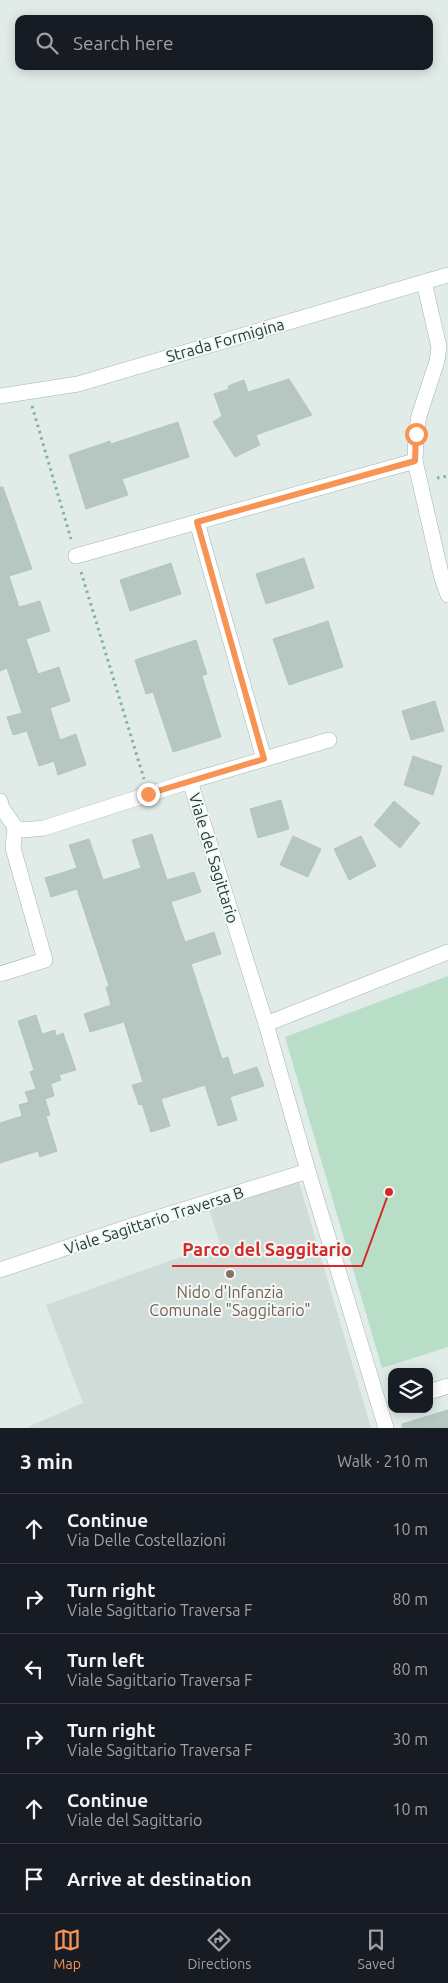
<!DOCTYPE html>
<html lang="en">
<head>
<meta charset="utf-8">
<style>
  :root { --surface:#171b24; --page:#242831; --text:#f1f3f6; --muted:#9ea1a6; --line:#363941; --accent:#f79454 }
  body { margin:0; font-family:Ubuntu,sans-serif; background:var(--page); color:var(--text) }
  .controls { position:absolute; right:15px; bottom:15px; display:grid; overflow:hidden; border-radius:10px; box-shadow:0 2px 12px #0003 }
  .controls button { width:45px; height:45px; display:grid; place-items:center; padding:0; border:0; border-bottom:1px solid var(--line); background:var(--surface); color:var(--text); font:25px sans-serif }
  .stop { position:absolute; width:15px; height:15px; margin:-11px; border:4px solid #f79454; border-radius:50%; background:#fff }
  .stop.end { background:#f79454; border-color:#fff; box-shadow:0 1px 5px #0008 }
  .list { margin:0; padding:0; list-style:none }
  h2 { display:flex; justify-content:space-between; align-items:center; height:65px; margin:0; padding:0 20px; font-size:21px }
  h2 small { font-size:16px; font-weight:400; color:var(--muted) }
  .list li { display:grid; grid-template-columns:32px 1fr auto; gap:15px; align-items:center; box-sizing:border-box; height:70px; padding:0 20px; border-top:1px solid var(--line) }
  .list b { display:block; font-size:19px; white-space:nowrap }
  .list p { margin:0; font-size:16px; white-space:nowrap; color:var(--muted) }
  .list em { font-size:16px; font-style:normal; color:var(--muted) }
  .icon { flex:none; width:28px; height:28px; fill:none; stroke:currentColor; stroke-width:2; stroke-linecap:round; stroke-linejoin:round }
  .map { position:relative; flex:none; width:448px; height:1428px; overflow:hidden }
  .search { position:absolute; background:var(--surface); box-shadow:0 2px 12px #0003; left:15px; right:15px; top:15px; height:55px; display:flex; align-items:center; gap:12px; box-sizing:border-box; padding:0 18px; border-radius:10px; color:var(--muted); font-size:19px }
  .sheet { height:485px; background:var(--surface) }
  nav { display:flex; justify-content:space-around; align-items:center; box-sizing:border-box; height:70px; border-top:1px solid var(--line); background:var(--surface); font-size:14px; color:var(--muted) }
  nav a { display:grid; justify-items:center; gap:2px }
  nav .on { color:var(--accent) }
  .map>svg:first-child { display:block }
</style>
</head>
<body>
<div class="map">
<svg width="448" height="1428" viewBox="0 0 448 1428">
  <rect width="100%" height="100%" fill="#e1ece9"/>
  <polygon fill="#cfdcd8" points="299,1182 371,1428 30,1428 30,1426 83,1403 46,1305 220,1243 209,1210"/>
  <polygon fill="#b9dec8" points="448,976 448,1347 382,1368 285,1037"/>
  <g fill="#b6c7c2" stroke="#b3c6c1">
    <polygon points="289,379 312,415 256,435 260,445 235,457 213,422 222,416 214,394 229,389 228,386 244,380 248,392"/>
    <polygon points="178,422 189,457 122,479 128,495 86,509 69,455 110,441 111,444"/>
    <polygon points="0,487 3,487 32,569 9,576 19,607 40,601 50,631 26,639 38,674 59,667 70,701 50,708 60,740 76,734 86,765 58,775 54,761 39,766 27,731 13,735 7,717 22,713 7,668 0,671"/>
    <polygon points="304,558 314,588 266,604 256,574"/>
    <polygon points="171,563 181,594 130,611 120,580"/>
    <polygon points="328,621 343,667 289,685 273,639"/>
    <polygon points="196,640 207,674 202,676 221,737 173,752 153,692 146,694 135,660"/>
    <polygon points="435,701 444,731 411,740 402,711"/>
    <polygon points="413,756 442,766 433,795 404,785"/>
    <polygon points="281,800 289,829 258,838 250,809"/>
    <polygon points="394,801 420,823 400,848 374,825"/>
    <polygon points="152,834 167,880 194,872 201,892 171,902 185,942 214,932 221,954 191,964 222,1059 228,1057 233,1075 257,1067 264,1086 230,1097 237,1120 218,1126 205,1085 161,1099 170,1126 151,1132 142,1104 139,1105 132,1085 143,1082 124,1022 90,1032 84,1014 111,1005 106,987 109,986 77,889 51,897 45,878 77,868 69,845 89,839 103,880 141,868 132,840"/>
    <polygon points="293,836 321,849 308,877 280,865"/>
    <polygon points="361,836 376,866 349,880 334,849"/>
    <polygon points="36,1015 42,1034 55,1030 56,1036 63,1033 76,1070 59,1075 61,1080 51,1084 54,1096 45,1099 50,1115 46,1116 57,1151 40,1157 38,1151 0,1163 0,1123 22,1116 19,1105 29,1102 25,1092 36,1089 30,1072 34,1070 18,1021"/>
    <polygon points="448,1410 448,1428 402,1428 402,1424"/>
  </g>
  <g fill="none" stroke-linecap="round" stroke-linejoin="round">
    <g stroke="#a4b4b1" stroke-width="16">
      <g id="street">
        <polyline points="424,282 439,347 437,361 419,416 416,434 415,461 442,578 448,595"/>
        <polyline points="197,522 264,759"/>
        <polyline points="76,556 415,461"/>
        <polyline points="190,781 329,740"/>
        <polyline points="0,801 2,808 15,827 23,830 44,828 190,781 266,1024 308,1171 386,1428"/>
        <polyline points="0,974 45,960 13,848 15,827"/>
        <polyline points="266,1024 448,952"/>
        <polyline points="0,1270 125,1228 308,1171"/>
        <polyline points="429,1392 448,1386"/>
      </g>
    </g>
    <g stroke="#9fb8b3" stroke-width="16">
      <polyline id="secondary" points="0,396 78,384 448,275"/>
    </g>
    <g stroke="#80b1a9" stroke-width="3" stroke-dasharray="2.5 4" stroke-linecap="butt">
      <polyline points="32,406 71,539"/>
      <polyline points="437,478 448,476"/>
      <polyline points="81,572 144,779"/>
    </g>
    <use href="#street" stroke="#fff" stroke-width="15"/>
    <use href="#secondary" stroke="#fff" stroke-width="15"/>
  </g>
  <g fill="none" stroke-linecap="round" stroke-linejoin="round">
    <polyline stroke="#f79454" stroke-width="6" points="148,794 264,759 197,522 415,461 416,434"/>
  </g>
  <circle fill="#8d6e63" stroke="#f2f8f6" stroke-width="2" cx="230" cy="1274" r="5"/>
  <g text-anchor="middle" dominant-baseline="central" stroke-width="4" stroke-linejoin="round" paint-order="stroke">
    <g font-size="16" fill="#213d3a" stroke="#f2f8f6">
      <text transform="translate(225 340) rotate(-16)">Strada Formigina</text>
      <text transform="translate(214 858) rotate(73)">Viale del Sagittario</text>
      <text transform="translate(154 1220) rotate(-18)">Viale Sagittario Traversa B</text>
    </g>
    <g font-size="16" fill="#785e54" stroke="#f2f8f6">
      <text x="230" y="1292">Nido d'Infanzia<tspan x="230" dy="18">Comunale "Saggitario"</tspan></text>
    </g>
  </g>
  <path fill="none" stroke="#d62828" stroke-width="2" d="M389 1192L362 1266H172"/>
  <circle fill="#d62828" stroke="#f2f8f6" stroke-width="2" cx="389" cy="1192" r="5"/>
  <g font-size="18" text-anchor="middle" font-weight="bold" fill="#d62828" stroke="#f2f8f6" stroke-width="4" stroke-linejoin="round" paint-order="stroke">
    <text x="267" y="1256">Parco del Saggitario</text>
  </g>
</svg>
<div class="controls">
<button><svg class="icon" aria-label="layers" viewBox="0 0 24 24"><path d="M12 4l9 5-9 5-9-5zM3 14l9 5 9-5"/></svg></button>
</div>
<div class="stop" style="left:416px;top:434px"></div>
<div class="stop end" style="left:148px;top:794px"></div>
<div class="search"><svg class="icon" aria-label="search" viewBox="0 0 24 24"><circle cx="10" cy="10" r="6"/><path d="M15 15l6 6"/></svg>Search here</div>
</div>
<section class="sheet">
<h2>3 min<small>Walk · 210 m</small></h2>
<ul class="list">
<li><svg class="icon" aria-label="ahead" viewBox="0 0 24 24"><path d="M12 20V5M6 11l6-6 6 6"/></svg><div><b>Continue</b><p>Via Delle Costellazioni</p></div><em>10 m</em></li>
<li><svg class="icon" aria-label="right" viewBox="0 0 24 24"><path d="M7 20v-9h11M14 6l5 5-5 5"/></svg><div><b>Turn right</b><p>Viale Sagittario Traversa F</p></div><em>80 m</em></li>
<li><svg class="icon" aria-label="left" viewBox="0 0 24 24"><path d="M17 20v-9H6M10 6l-5 5 5 5"/></svg><div><b>Turn left</b><p>Viale Sagittario Traversa F</p></div><em>80 m</em></li>
<li><svg class="icon" aria-label="right" viewBox="0 0 24 24"><path d="M7 20v-9h11M14 6l5 5-5 5"/></svg><div><b>Turn right</b><p>Viale Sagittario Traversa F</p></div><em>30 m</em></li>
<li><svg class="icon" aria-label="ahead" viewBox="0 0 24 24"><path d="M12 20V5M6 11l6-6 6 6"/></svg><div><b>Continue</b><p>Viale del Sagittario</p></div><em>10 m</em></li>
<li><svg class="icon" aria-label="arrive" viewBox="0 0 24 24"><path d="M6 21V4h12l-3 4 3 4H6"/></svg><div><b>Arrive at destination</b></div></li>
</ul>
</section>
<nav>
<a class="on"><svg class="icon" aria-label="map" viewBox="0 0 24 24"><path d="M3 6l6-2 6 2 6-2v14l-6 2-6-2-6 2zM9 4v14M15 6v14"/></svg>Map</a>
<a><svg class="icon" aria-label="directions" viewBox="0 0 24 24"><path d="M12 3l9 9-9 9-9-9zM9 14v-3h6M13 9l2 2-2 2"/></svg>Directions</a>
<a><svg class="icon" aria-label="saved" viewBox="0 0 24 24"><path d="M7 4h10v16l-5-4-5 4z"/></svg>Saved</a>
</nav>
</body>
</html>
